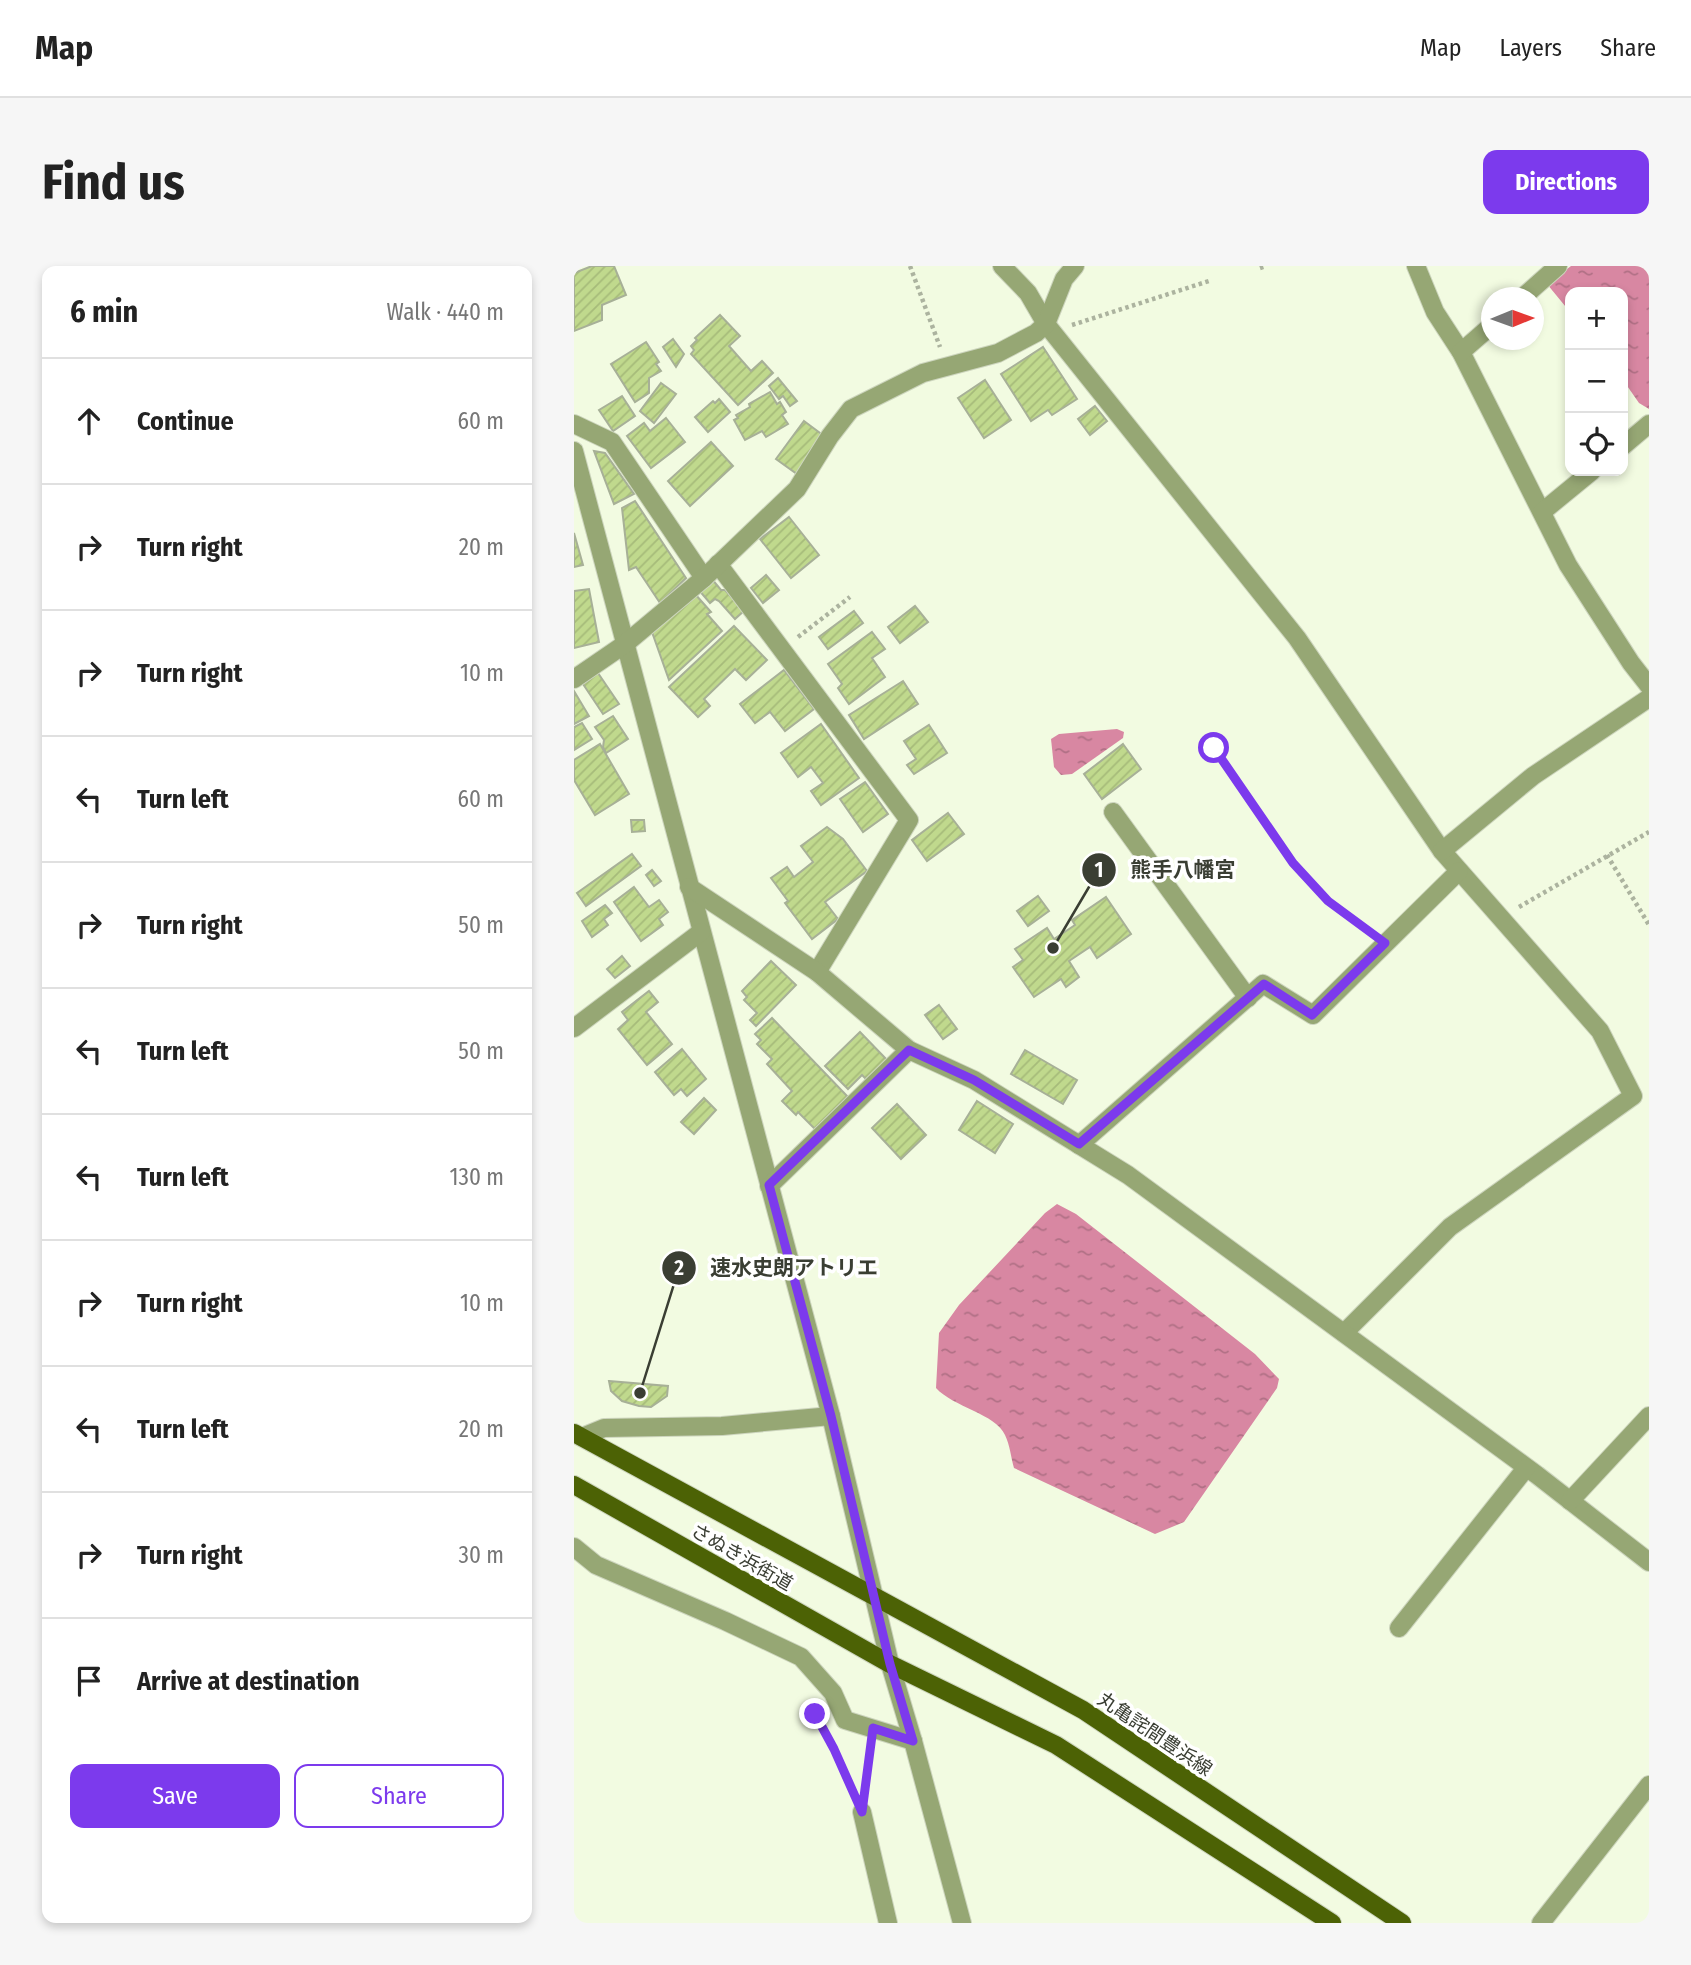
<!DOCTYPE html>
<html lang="en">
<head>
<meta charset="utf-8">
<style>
  :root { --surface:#fff; --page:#f6f6f6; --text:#222; --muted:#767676; --line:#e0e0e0; --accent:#7c3aed }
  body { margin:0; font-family:"Fira Sans Condensed","Noto Sans JP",sans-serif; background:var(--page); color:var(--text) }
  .controls { position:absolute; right:21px; top:21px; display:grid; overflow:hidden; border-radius:14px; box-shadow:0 4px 10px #0003 }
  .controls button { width:63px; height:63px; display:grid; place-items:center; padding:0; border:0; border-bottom:2px solid var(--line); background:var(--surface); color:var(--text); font:35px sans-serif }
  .compass { position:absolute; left:907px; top:21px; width:63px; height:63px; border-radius:50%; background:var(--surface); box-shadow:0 4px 10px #0003; rotate:89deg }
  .stop { position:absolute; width:21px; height:21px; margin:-16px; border:5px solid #7c3aed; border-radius:50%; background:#fff }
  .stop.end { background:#7c3aed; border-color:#fff; box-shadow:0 2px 7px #0008 }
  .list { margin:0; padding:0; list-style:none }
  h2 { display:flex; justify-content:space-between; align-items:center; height:91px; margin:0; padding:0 28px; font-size:30px }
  h2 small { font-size:23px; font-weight:400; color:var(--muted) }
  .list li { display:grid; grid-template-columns:46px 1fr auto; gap:21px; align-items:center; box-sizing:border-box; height:126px; padding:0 28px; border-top:2px solid var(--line) }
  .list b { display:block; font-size:26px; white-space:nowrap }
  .list em { font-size:23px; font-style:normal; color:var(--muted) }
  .actions { display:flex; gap:14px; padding:21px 28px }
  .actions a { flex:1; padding:16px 0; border:2px solid var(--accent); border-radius:14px; text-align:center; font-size:24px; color:var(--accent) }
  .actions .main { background:var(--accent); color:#fff }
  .icon { flex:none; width:38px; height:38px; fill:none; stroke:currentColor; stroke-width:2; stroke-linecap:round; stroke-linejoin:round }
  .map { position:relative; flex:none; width:1075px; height:1657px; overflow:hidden; border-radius:14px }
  header { display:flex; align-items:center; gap:42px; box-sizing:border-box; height:98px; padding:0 35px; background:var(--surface); border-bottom:2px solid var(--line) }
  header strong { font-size:33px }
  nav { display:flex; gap:38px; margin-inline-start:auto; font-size:24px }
  .intro { display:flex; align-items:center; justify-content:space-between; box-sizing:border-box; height:168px; padding:0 42px }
  h1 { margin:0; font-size:49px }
  .button { padding:18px 32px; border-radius:14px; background:var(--accent); color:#fff; font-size:24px; font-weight:700 }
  main { display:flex; gap:42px; padding:0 42px }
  aside { flex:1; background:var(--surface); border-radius:14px; box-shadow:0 4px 10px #0003 }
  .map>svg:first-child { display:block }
</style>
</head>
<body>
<header>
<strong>Map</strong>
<nav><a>Map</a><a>Layers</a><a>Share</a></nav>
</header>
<div class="intro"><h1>Find us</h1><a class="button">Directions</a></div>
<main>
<aside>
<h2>6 min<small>Walk · 440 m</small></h2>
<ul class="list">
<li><svg class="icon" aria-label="ahead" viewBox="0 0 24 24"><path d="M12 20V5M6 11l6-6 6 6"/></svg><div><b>Continue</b></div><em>60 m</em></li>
<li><svg class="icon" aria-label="right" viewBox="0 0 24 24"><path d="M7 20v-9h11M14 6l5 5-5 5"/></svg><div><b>Turn right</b></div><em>20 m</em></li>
<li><svg class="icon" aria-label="right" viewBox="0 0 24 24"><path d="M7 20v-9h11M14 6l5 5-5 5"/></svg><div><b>Turn right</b></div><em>10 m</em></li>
<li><svg class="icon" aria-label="left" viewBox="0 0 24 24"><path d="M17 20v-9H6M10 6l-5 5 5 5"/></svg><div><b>Turn left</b></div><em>60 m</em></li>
<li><svg class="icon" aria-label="right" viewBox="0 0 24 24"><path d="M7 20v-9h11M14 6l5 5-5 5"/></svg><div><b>Turn right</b></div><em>50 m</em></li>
<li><svg class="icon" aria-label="left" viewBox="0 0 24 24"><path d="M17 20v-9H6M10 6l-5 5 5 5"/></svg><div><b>Turn left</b></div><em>50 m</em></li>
<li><svg class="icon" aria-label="left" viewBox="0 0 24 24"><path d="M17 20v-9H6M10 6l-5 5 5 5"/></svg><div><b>Turn left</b></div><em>130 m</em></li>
<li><svg class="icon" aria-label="right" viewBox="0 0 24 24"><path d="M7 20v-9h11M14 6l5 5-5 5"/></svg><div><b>Turn right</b></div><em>10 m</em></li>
<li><svg class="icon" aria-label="left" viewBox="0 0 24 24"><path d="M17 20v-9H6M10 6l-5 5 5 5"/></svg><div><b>Turn left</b></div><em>20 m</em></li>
<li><svg class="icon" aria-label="right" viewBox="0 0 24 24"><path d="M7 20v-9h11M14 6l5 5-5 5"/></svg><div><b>Turn right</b></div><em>30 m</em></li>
<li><svg class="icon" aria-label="arrive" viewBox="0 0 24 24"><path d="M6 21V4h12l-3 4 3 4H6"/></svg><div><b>Arrive at destination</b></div></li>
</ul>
<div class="actions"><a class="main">Save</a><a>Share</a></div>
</aside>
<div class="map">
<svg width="1075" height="1657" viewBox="0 0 1075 1657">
  <defs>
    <pattern id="water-ripples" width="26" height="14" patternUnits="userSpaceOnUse" patternTransform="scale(1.75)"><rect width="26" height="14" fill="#d887a2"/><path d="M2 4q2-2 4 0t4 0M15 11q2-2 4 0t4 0" fill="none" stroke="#b07085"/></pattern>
    <pattern id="building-hatch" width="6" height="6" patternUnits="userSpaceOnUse" patternTransform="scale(1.75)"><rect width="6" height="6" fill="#c0d98d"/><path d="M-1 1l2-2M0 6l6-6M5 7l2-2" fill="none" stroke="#a6bb7a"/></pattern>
  </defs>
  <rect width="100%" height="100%" fill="#f2fbe1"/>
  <g fill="url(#water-ripples)">
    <polygon points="997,0 1075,0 1075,143 1065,137 1049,114 1049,26 996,26 996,46 973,18"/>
    <polygon points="543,463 550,466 549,472 498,508 487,509 480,501 477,473 485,468"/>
    <path d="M483,938L502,948L681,1088L705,1113L703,1122L610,1256L581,1268L440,1202C437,1192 436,1179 431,1169C422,1148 379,1141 362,1122L365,1067L385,1039L471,947Z"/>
  </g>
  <g fill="url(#building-hatch)" stroke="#a7b097" stroke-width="2">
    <polygon points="18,0 40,0 52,29 28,39 28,54 0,65 0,7"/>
    <polygon points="146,49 166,70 155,80 177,105 188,95 199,107 164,139 117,88 120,84 117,80 123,74 121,72"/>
    <polygon points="99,73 110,88 102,101 89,81"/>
    <polygon points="72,76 85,96 82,98 87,105 75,112 75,127 61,136 37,98"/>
    <polygon points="469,81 503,133 478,149 474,144 457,155 427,108"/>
    <polygon points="204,112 223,135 216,140 209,130 205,133 195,120"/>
    <polygon points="411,114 437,154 410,172 384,132"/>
    <polygon points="87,117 102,128 80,157 66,145"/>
    <polygon points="196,126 203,138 206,136 212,146 208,149 214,158 192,171 188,165 171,174 160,154 164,152 162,149 176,141 175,138"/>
    <polygon points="48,130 61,150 39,165 25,144"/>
    <polygon points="145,133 156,146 134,166 121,151 139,135 141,137"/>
    <polygon points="521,140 533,155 516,169 504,153"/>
    <polygon points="92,152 111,176 77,202 53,170 70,157 76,165"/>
    <polygon points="230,155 250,170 223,208 202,193"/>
    <polygon points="137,176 159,200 116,240 94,215"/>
    <polygon points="20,185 31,187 60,228 40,238"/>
    <polygon points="61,235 112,312 86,337 62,301 55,304 48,242"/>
    <polygon points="215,251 245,289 217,312 186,273"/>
    <polygon points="0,267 9,299 0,301"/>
    <polygon points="192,309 205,324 189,337 177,322"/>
    <polygon points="137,312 147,324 151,324 170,345 161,353 145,335 141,333 136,337 124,323"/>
    <polygon points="15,323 25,376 0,382 0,325"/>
    <polygon points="121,328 137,346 133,348 148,365 95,414 78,366"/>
    <polygon points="341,340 354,356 326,377 314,361"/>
    <polygon points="280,345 289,357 254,383 245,371"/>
    <polygon points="160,360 193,394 172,414 161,403 130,433 136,440 124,451 95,421"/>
    <polygon points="298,366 311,383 298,392 311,411 275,438 264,422 268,418 254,398"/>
    <polygon points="210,404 240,443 211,465 196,446 181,457 166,438"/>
    <polygon points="24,407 45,438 29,448 9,418"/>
    <polygon points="329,415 344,438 290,473 275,449"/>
    <polygon points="0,425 15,450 0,458"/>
    <polygon points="39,450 54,473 32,487 29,481 30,474 21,461"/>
    <polygon points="8,457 18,473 0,484 0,461"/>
    <polygon points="247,458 285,512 247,539 237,525 249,517 237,501 224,511 207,487"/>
    <polygon points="355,459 373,487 340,508 333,499 342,493 330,475"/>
    <polygon points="26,478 55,528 21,549 0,514 0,494"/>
    <polygon points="549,478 567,503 528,533 510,508"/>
    <polygon points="291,516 314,548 289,566 266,533"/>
    <polygon points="374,547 390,568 353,595 338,574"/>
    <polygon points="57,554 70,554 71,565 58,566"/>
    <polygon points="253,561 269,573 293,605 251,636 264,653 238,673 211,637 214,635 197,612 213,601 220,611 239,596 227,580"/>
    <polygon points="58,588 67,600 12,640 3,627"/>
    <polygon points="78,604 87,615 80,620 72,609"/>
    <polygon points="60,621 75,641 85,634 94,646 85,653 89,659 67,675 40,636"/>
    <polygon points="464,630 475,645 454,660 443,645"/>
    <polygon points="532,631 557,668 523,692 516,681 495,695 505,711 492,721 487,713 460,731 439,701 449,694 441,683 473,662 480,673 501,659 498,654"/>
    <polygon points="31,639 38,647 30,653 34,659 18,671 8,655"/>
    <polygon points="48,690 56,700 41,712 33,703"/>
    <polygon points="197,695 222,719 182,760 176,754 183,747 170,734 173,731 168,725"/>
    <polygon points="75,725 84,736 72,746 98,778 73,799 44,763 54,754 48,746"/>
    <polygon points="365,739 383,763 369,773 351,749"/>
    <polygon points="198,752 274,831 241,863 224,846 222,849 208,835 218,825 193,798 198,793 183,778 187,774 181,768"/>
    <polygon points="286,766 315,796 294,815 288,809 274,823 251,800"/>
    <polygon points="108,783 132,813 113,830 107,823 100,829 81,806"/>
    <polygon points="451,784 503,814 489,838 437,808"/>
    <polygon points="130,832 142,844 120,868 107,856"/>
    <polygon points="403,835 439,858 421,887 385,864"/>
    <polygon points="323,838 352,869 327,893 298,862"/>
    <polygon points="35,1115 94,1120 93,1130 77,1141 65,1140 48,1135 37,1125"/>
  </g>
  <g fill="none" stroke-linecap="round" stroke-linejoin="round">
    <g stroke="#cdd5be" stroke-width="20">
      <g id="minor">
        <polyline points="428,0 454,27 472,58 723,372 868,585 1026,765 1059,830 876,961 770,1067"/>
        <polyline points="842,0 861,46 887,86 994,299 1057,397 1075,420"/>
        <polyline points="948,32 984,0"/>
        <polyline points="887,86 918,59"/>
        <polyline points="0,158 38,176 130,312"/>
        <polyline points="1049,180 1075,158"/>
        <polyline points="0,185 257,1150 316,1398 339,1475 388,1657"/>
        <polyline points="968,246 1018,205"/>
        <polyline points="144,298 335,554 243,706"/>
        <polyline points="0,413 51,378 130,312 223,223 256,170 277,143 349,107 424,87 462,67 472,58 490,13 501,0"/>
        <polyline points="539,546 674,732"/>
        <polyline points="868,585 959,510 1075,432"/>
        <polyline points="115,621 243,706 335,784 400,814 554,909 963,1209 1075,1296"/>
        <polyline points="0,762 127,666"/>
        <polyline points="505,879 689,718 739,749 885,605"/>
        <polyline points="195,920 335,784"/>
        <polyline points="8,1171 30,1162 148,1160 257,1150"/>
        <polyline points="996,1235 1075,1150"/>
        <polyline points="0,1281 22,1299 151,1355 227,1391 259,1427 271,1454 339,1475"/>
        <polyline points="825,1362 952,1202"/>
        <polyline points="288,1546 314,1657"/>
        <polyline points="967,1657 1075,1519"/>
      </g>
    </g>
    <g stroke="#cdd5be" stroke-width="20">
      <g id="major">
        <polyline points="0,1167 509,1444 828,1657"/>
        <polyline points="0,1219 316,1398 482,1479 758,1657"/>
      </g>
    </g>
    <g stroke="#acb39f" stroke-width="4.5" stroke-dasharray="3.5 3.5" stroke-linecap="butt">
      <polyline points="336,0 366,81"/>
      <polyline points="686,2 692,0"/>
      <polyline points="498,59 635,15"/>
      <polyline points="224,371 276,331"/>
      <polyline points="640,482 719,597 754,635 793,665"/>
      <polyline points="1033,589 1075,659"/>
      <polyline points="945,641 1075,566"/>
      <polyline points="253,1471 278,1527"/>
      <polyline points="290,1525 296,1485"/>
    </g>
    <use href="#minor" stroke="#96a774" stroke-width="18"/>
    <use href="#major" stroke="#4c6205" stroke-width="18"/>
  </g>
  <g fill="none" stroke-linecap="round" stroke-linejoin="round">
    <polyline stroke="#7c3aed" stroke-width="9" points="241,1448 260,1483 288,1546 299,1462 339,1475 316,1398 257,1150 195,919 335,784 400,814 505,878 690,718 738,749 811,677 754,635 719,597 640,482"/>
  </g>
  <g text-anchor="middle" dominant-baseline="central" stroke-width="7" stroke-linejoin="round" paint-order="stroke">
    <g font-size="19" fill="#3a3e33" stroke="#fff">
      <text transform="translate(168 1291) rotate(30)">さぬき浜街道</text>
      <text transform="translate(581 1468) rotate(34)">丸亀詫間豊浜線</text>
    </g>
  </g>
  <path fill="none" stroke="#3a3e33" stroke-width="2.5" d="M479 682L525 604M66 1127L105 1002"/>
  <g fill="#3a3e33" stroke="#fff" stroke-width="2.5">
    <circle cx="479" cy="682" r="7"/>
    <circle cx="66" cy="1127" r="7"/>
    <circle cx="525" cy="604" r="18"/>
    <circle cx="105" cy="1002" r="18"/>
  </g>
  <g font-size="21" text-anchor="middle" font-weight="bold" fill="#fff">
    <text x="525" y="611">1</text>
    <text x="105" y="1009">2</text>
  </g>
  <g font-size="21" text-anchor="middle" font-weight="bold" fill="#3a3e33" stroke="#fff" stroke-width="7" stroke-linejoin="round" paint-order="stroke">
    <text x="609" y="611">熊手八幡宮</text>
    <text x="220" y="1009">速水史朗アトリエ</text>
  </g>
</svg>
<div class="controls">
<button>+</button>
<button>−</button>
<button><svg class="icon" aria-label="locate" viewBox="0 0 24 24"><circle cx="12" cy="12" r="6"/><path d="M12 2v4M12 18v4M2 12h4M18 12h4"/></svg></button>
</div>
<svg class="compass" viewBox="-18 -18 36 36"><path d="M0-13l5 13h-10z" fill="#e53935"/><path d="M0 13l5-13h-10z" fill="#767676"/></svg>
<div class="stop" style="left:640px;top:482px"></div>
<div class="stop end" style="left:241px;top:1448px"></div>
</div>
</main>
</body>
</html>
